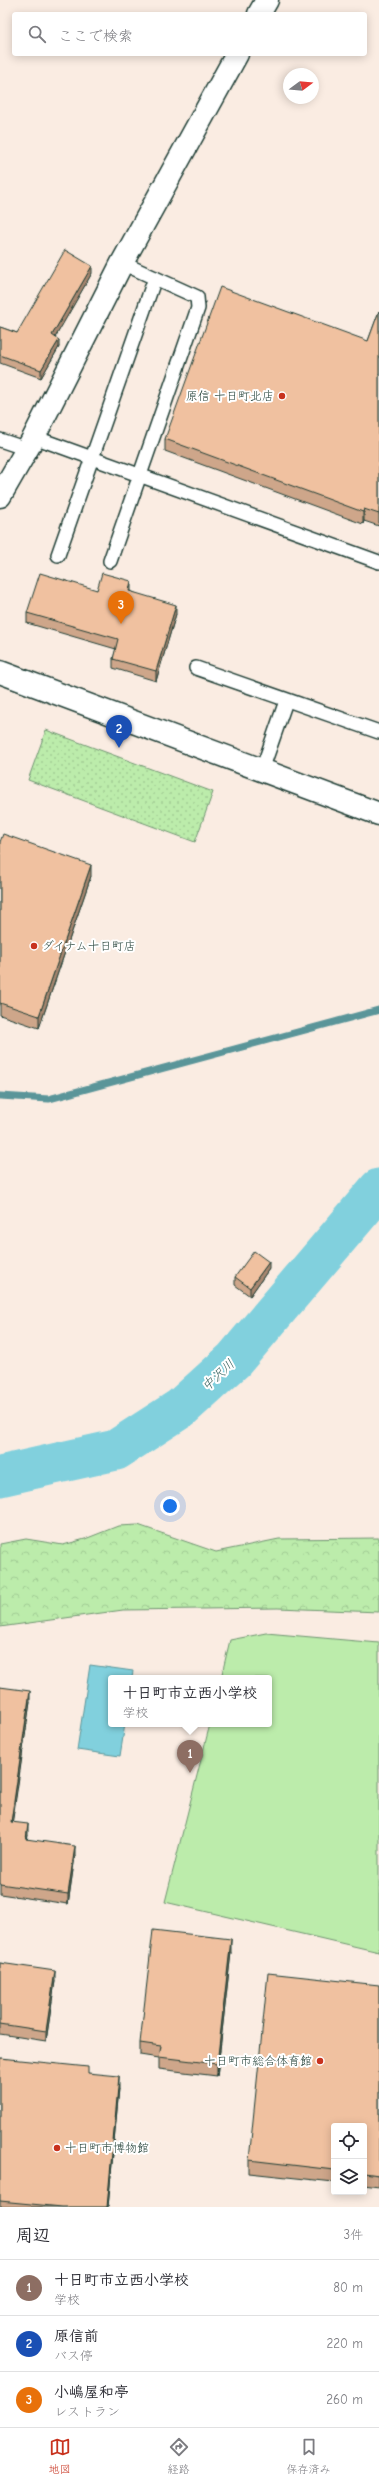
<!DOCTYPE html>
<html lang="ja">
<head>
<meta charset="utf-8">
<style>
  :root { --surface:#fff; --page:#f7f7f7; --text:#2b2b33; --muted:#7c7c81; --line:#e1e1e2; --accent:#c8321e }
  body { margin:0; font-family:"Comic Neue","Klee One",sans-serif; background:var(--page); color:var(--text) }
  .controls { position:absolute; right:12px; bottom:12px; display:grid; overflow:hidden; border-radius:4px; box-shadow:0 2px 10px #0003 }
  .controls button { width:36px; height:36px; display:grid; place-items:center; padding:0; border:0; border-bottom:1px solid var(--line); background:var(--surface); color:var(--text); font:20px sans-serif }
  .compass { position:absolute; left:283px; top:68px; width:36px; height:36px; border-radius:50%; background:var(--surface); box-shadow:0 2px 10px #0003; rotate:74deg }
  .you { position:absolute; left:170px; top:1506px; width:14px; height:14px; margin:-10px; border:3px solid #fff; border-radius:50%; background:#1a73e8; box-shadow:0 0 0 6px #1a73e833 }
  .badge { display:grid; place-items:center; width:26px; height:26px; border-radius:50%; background:var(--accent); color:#fff; font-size:13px; font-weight:700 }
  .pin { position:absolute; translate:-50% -33px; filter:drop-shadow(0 1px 2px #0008) }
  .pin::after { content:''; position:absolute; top:21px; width:14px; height:12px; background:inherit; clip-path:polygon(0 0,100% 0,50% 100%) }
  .popup { position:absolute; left:108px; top:1675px; width:164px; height:52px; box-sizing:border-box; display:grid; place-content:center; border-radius:4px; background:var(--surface); filter:drop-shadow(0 1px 3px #0005); font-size:13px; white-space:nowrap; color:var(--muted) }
  .popup b { font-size:15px; color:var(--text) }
  .popup::after { content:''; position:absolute; left:50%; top:100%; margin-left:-8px; border:8px solid transparent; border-top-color:var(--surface) }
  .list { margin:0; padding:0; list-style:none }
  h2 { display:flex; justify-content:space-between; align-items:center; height:52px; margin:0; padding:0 16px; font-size:17px }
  h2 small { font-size:13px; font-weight:400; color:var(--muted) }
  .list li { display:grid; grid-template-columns:26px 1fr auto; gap:12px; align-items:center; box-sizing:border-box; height:56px; padding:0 16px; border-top:1px solid var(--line) }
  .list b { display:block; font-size:15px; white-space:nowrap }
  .list p { margin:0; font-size:13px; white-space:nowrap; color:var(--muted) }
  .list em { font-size:13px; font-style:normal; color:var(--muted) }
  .icon { flex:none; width:22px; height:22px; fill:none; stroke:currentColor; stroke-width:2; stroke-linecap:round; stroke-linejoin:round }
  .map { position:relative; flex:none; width:379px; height:2207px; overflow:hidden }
  .search { position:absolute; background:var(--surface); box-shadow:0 2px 10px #0003; left:12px; right:12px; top:12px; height:44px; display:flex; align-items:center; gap:10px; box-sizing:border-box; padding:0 14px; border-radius:4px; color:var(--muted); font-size:15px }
  .sheet { height:220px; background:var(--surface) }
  nav { display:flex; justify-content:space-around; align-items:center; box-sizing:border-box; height:56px; border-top:1px solid var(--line); background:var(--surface); font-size:11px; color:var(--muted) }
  nav a { display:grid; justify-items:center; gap:2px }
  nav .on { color:var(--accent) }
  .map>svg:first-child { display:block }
</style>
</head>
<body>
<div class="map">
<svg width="379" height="2207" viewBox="0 0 379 2207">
  <defs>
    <pattern id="grass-dots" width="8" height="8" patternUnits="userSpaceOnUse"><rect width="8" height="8" fill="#bcecab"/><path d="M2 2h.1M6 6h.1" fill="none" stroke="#a1cb94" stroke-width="1.8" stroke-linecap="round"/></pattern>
    <pattern id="forest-crowns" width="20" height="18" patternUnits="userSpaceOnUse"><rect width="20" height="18" fill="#bcecab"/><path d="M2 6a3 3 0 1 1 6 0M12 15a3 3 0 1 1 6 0" fill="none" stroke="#a1cb94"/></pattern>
  </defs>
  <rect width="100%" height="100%" fill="#faece2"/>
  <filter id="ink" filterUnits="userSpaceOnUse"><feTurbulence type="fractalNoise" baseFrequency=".025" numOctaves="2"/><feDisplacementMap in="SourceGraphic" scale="8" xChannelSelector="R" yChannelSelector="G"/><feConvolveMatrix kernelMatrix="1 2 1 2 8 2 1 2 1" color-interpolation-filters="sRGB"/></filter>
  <g filter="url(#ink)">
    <polygon fill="url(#grass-dots)" stroke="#6e9470" points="46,730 213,792 195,842 28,780"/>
    <polygon fill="url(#forest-crowns)" stroke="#6e9470" points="138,1525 216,1552 279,1539 379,1538 379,1612 278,1608 123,1610 0,1627 0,1544 26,1539 63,1545 85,1539 118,1526"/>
    <polygon fill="#bcecab" stroke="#6e9470" points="266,1633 379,1643 379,1952 165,1902 210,1724 269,1724 269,1678 221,1678 230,1640"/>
    <polygon fill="#81d0dd" stroke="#5a9599" points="90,1665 133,1671 132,1678 111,1678 111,1724 125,1724 120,1756 77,1750"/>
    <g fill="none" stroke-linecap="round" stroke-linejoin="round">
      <polyline stroke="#5a9599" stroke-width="7" points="0,1096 49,1099 379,1010"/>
      <polyline stroke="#81d0dd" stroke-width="41" points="0,1476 116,1450 181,1408 234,1360 379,1189"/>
      <g stroke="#1f3d34" stroke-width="16">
        <g id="lane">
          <polyline points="34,437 379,562"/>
          <polyline points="0,440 27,449"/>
          <polyline points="58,555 155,278"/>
          <polyline points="110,561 198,308 197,297 122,263"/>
          <polyline points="196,668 379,732"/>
          <polyline points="262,770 286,701"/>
        </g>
      </g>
      <g stroke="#1f3d34" stroke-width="25">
        <g id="street">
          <polyline points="259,14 267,0"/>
          <polyline points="0,496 34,437 122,263 237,54"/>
        </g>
      </g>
      <g stroke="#1f3d34" stroke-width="25">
        <polyline id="secondary" points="0,672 379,814"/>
      </g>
      <use href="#lane" stroke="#fff" stroke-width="13"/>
      <use href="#street" stroke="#fff" stroke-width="22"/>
      <use href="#secondary" stroke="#fff" stroke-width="22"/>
    </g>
    <g fill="#cea68a" stroke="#1f3d34">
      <polygon points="92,273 55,337 59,347 41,378 0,363 0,327 17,333"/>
      <polygon points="379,311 379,526 364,521 363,524 165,451 165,439 368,341"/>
      <polygon points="97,590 131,591 176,614 156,681 113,668 113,659 116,649 27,623 27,613"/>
      <polygon points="0,842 91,876 39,1028 0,1015"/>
      <polygon points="269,1269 250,1296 235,1285 235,1277"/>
      <polygon points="0,1687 30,1702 12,1822 28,1835 27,1839 75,1856 68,1904 0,1894"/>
      <polygon points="231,1952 217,2076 159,2069 159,2058 140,2055 140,2043"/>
      <polygon points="0,1963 55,1981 46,2041 0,2034"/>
      <polygon points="379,1985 379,2187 364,2185 364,2126 334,2126 334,2182 249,2173 249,2160"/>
      <polygon points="0,2058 88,2073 119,2088 108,2207 0,2207"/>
    </g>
    <g fill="#a88770" stroke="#1f3d34">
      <polygon points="92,266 92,273 52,343 52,335"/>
      <polygon points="59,340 59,347 41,378 41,370"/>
      <polygon points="364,509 364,521 363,524 363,512"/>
      <polygon points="131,581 131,591 129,591"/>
      <polygon points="176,605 176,614 156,681 156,671"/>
      <polygon points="91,865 91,876 39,1028 39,1016"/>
      <polygon points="269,1262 269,1269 250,1296 250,1288"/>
      <polygon points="30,1691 30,1702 11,1832 11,1822"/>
      <polygon points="28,1824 28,1835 26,1849 26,1839"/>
      <polygon points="75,1846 75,1856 68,1904 68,1894"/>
      <polygon points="231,1939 231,1952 217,2076 217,2064"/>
      <polygon points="55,1971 55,1981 46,2041 46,2031"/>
      <polygon points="119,2076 119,2088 108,2207 107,2207"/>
    </g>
    <g fill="#f0c1a0" stroke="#1f3d34">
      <polygon points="65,250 92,266 52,335 59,340 41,370 0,355 0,327 17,333"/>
      <polygon points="220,287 368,341 379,311 379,514 364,509 363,512 165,439"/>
      <polygon points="40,573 97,590 102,573 131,581 129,591 176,605 156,671 113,659 118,639 27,613"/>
      <polygon points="3,834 91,865 39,1016 0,1003 0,842"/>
      <polygon points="254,1251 269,1262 250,1288 235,1277"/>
      <polygon points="0,1687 30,1691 11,1822 28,1824 26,1839 75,1846 68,1894 0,1884"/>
      <polygon points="153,1930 231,1939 217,2064 159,2057 161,2046 140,2043"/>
      <polygon points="0,1963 55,1971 46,2031 0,2024"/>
      <polygon points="268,1973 379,1985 379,2175 364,2173 364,2126 334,2126 334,2170 249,2160"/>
      <polygon points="0,2058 88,2067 88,2073 119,2076 107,2207 62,2207 0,2201"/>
    </g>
  </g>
  <g fill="#c8321e" stroke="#fff" stroke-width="1.5">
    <circle cx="282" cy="396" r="4"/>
    <circle cx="34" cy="946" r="4"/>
    <circle cx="320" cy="2061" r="4"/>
    <circle cx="57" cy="2148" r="4"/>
  </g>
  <g text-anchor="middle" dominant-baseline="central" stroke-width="4" stroke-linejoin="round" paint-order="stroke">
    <g font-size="12" fill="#1f3d34" stroke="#fff" text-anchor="end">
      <text x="274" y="396">原信 十日町北店</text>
      <text x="42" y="946" text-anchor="start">ダイナム十日町店</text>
      <text x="312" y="2061">十日町市総合体育館</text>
      <text x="65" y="2148" text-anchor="start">十日町市博物館</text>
    </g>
    <g font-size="13" font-style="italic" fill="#38625e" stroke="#fff">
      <text transform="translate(218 1375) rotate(-43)">中沢川</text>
    </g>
  </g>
</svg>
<div class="controls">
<button><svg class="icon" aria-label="locate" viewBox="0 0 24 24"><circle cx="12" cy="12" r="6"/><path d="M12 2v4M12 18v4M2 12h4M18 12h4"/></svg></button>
<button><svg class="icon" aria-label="layers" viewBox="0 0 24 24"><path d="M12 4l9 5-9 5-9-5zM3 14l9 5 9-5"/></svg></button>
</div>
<svg class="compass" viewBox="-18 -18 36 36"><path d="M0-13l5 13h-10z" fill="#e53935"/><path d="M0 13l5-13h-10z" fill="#7c7c81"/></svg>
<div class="you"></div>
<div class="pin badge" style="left:190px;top:1773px;background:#8d6e63">1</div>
<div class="popup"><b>十日町市立西小学校</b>学校</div>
<div class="pin badge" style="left:119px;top:748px;background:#1a4fb4">2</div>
<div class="pin badge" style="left:121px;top:624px;background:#e8710a">3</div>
<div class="search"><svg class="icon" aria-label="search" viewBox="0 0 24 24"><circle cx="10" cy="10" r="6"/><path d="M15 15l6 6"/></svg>ここで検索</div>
</div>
<section class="sheet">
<h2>周辺<small>3件</small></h2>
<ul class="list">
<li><span class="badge" style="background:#8d6e63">1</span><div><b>十日町市立西小学校</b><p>学校</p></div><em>80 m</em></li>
<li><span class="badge" style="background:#1a4fb4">2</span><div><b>原信前</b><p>バス停</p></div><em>220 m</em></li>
<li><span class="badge" style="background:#e8710a">3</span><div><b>小嶋屋和亭</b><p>レストラン</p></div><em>260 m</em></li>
</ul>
</section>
<nav>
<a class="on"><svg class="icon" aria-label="map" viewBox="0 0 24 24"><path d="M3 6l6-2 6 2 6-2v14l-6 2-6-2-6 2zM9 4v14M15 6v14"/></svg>地図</a>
<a><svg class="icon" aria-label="directions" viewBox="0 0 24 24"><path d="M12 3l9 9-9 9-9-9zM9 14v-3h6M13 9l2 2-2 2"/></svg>経路</a>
<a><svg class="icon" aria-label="saved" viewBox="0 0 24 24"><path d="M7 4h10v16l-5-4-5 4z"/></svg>保存済み</a>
</nav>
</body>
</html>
